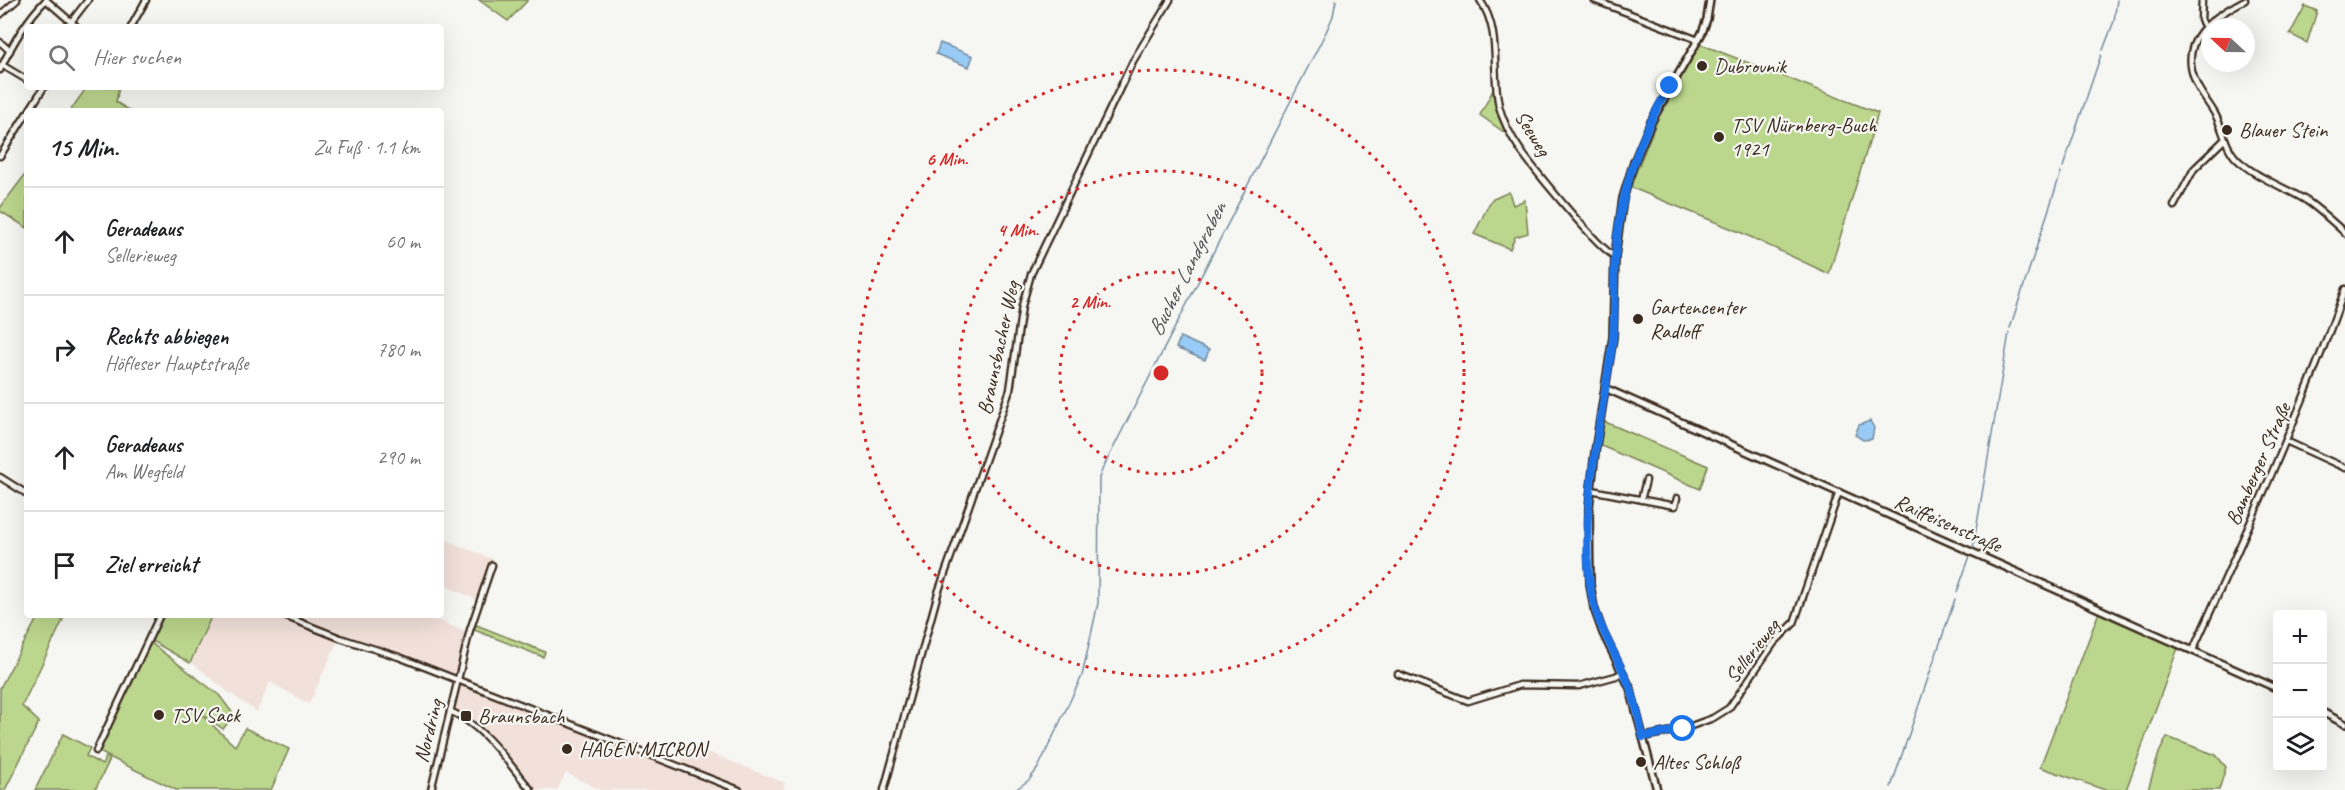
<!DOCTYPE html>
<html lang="de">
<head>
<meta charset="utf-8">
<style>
  :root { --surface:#fff; --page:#f2f2f2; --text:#202124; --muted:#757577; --line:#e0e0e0 }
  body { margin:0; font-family:Caveat,sans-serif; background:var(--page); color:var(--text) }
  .controls { position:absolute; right:18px; bottom:18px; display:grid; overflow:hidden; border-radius:6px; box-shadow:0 6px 24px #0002 }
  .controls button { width:54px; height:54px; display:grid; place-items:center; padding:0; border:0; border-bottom:2px solid var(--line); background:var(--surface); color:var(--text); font:30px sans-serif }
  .compass { position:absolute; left:2201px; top:18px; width:54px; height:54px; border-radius:50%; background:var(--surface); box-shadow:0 6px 24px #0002; rotate:292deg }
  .stop { position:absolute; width:18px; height:18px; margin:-14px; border:4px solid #1a73e8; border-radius:50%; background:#fff }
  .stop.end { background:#1a73e8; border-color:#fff; box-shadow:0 2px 6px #0008 }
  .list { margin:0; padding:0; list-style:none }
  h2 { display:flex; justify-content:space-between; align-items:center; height:78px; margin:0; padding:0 24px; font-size:26px }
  h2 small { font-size:20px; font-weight:400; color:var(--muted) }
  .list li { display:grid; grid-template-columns:39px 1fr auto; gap:18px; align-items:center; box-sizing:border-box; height:108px; padding:0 24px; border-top:2px solid var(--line) }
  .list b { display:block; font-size:22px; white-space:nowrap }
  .list p { margin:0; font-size:20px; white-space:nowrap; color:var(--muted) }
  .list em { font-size:20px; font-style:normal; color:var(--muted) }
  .icon { flex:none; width:33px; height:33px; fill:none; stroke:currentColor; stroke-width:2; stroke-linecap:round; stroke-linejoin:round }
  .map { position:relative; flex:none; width:2345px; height:790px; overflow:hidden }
  .search { position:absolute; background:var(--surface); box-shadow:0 6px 24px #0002; left:24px; top:24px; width:420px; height:66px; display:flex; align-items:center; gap:15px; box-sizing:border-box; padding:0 21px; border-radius:6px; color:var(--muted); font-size:22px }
  .panel { position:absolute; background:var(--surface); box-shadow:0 6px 24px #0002; left:24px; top:108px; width:420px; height:510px; border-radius:6px }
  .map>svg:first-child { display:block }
</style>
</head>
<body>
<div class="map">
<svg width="2345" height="790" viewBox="0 0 2345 790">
  <rect width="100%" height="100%" fill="#f6f6f2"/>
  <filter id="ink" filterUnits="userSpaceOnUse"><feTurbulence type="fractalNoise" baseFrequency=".0167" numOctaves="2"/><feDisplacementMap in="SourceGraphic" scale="12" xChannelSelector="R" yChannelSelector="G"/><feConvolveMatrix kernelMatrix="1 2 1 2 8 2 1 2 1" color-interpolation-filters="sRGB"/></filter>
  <g filter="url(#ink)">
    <g fill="#f2e1db">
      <polygon points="441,538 492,559 478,600 441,584"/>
      <polygon points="213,615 426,615 468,633 456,673 452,674 409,657 342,638 338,640 309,704 270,682 257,712 228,692 191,662"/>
      <polygon points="460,682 679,768 687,744 785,783 783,790 600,790 566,773 557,790 535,790 453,708"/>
    </g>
    <g fill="#bbd68d" stroke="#7b8056" stroke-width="1.5">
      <polygon points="479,0 528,0 508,21"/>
      <polygon points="2305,6 2317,11 2307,43 2290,34"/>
      <polygon points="1700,44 1878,113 1829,274 1742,233 1630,187 1661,111"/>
      <polygon points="87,87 119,87 116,102 130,111 70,111"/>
      <polygon points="1493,90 1505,133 1480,115"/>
      <polygon points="27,172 27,228 0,211 0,208"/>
      <polygon points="1509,192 1513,205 1525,200 1528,233 1515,237 1510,249 1474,234 1491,200"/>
      <polygon points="1603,421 1708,466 1700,489 1599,445"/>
      <polygon points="2099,612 2178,648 2126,790 2105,790 2040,767"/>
      <polygon points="39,615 51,615 63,620 22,706 39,722 5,790 0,790 0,688"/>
      <polygon points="162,615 212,615 190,663 152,641 151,643 219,695 234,715 223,729 195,709 235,746 245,728 289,749 271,790 176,790 99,752"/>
      <polygon points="474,624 545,652 543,657 472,629"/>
      <polygon points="63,734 90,748 86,756 102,765 106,757 110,759 95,790 35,790"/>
      <polygon points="2167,737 2216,755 2226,767 2219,790 2148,790 2159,753"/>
    </g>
    <g fill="#98cbf5" stroke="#738b9f" stroke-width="1.5">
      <polygon points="940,43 973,56 969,67 936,54"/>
      <polygon points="1180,337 1209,350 1205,360 1176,348"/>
      <polygon points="1870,421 1874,428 1872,439 1863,440 1855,435 1859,425"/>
    </g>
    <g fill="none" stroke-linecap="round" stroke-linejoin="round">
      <g stroke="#738b9f" stroke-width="1.5">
        <polyline points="2103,50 2114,21 2117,0"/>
        <polyline points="2063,167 2101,55"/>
        <polyline points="2010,328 2061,172"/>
        <polyline points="1973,548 2009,333"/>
        <polyline points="1957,592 1970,556"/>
        <polyline points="1891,787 1955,599"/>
        <polyline points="1015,790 1029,780 1038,768 1082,676 1098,603 1099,478 1102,470 1326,32 1333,16 1336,0"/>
      </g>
      <g stroke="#3b2a1e" stroke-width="9">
        <g id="minor">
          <polyline points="46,0 77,27"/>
          <path d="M1480,0C1502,32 1491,70 1499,106C1503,122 1512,138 1521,151C1534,169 1600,251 1615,256"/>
          <polyline points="1594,0 1698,40"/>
          <polyline points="2202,0 2201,20 2205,27"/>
          <path d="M2245,0C2211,18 2177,40 2196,83C2201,95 2209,103 2215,114C2224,130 2225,150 2240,162C2259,179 2285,187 2307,201C2320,210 2333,222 2345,233"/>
          <polyline points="0,15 17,0"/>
          <polyline points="71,22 88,0"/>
          <polyline points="131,27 146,0"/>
          <polyline points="0,42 10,51"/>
          <polyline points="2,65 27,80"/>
          <path d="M0,70C12,44 26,20 46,0"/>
          <polyline points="29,111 44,87"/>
          <polyline points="0,156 27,113"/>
          <polyline points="2174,206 2194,169 2225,139"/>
          <polyline points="2286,441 2345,468"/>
          <polyline points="0,477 27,494"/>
          <polyline points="1591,490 1675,506 1677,498"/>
          <polyline points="1641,500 1646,480"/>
          <polyline points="282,615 340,638 399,657 739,790"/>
          <path d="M2193,650C2247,531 2301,412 2345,289"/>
          <polyline points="1398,674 1468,701 1520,685 1579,686 1616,676 1623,672"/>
          <path d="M450,711C484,726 508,763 531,790"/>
          <polyline points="1643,737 1683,729 1713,718 1729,708 1774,643 1794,623 1839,492"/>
          <polyline points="96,751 160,615"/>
          <polyline points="431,790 470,630 492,565"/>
          <polyline points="884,790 938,593 1010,390 1022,306 1031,274 1133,61 1170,0"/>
        </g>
      </g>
      <g stroke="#3b2a1e" stroke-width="10">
        <g id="tertiary">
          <polyline points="1605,388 2278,689"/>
          <polyline points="2322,712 2345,724"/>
          <polyline points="1657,790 1630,688 1603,633 1594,608 1590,584 1589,508 1595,452 1613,337 1615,256 1623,198 1634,162 1651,122 1702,33 1707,19 1710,0"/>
        </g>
      </g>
      <use href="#minor" stroke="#f6f6f2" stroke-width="4.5"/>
      <use href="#tertiary" stroke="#f6f6f2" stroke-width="5"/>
    </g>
  </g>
  <g fill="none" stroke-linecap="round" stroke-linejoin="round" filter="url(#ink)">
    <path stroke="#1a73e8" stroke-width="8" d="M1670,86C1638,138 1619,197 1615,258C1613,285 1616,312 1613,339C1602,423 1578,508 1591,592C1597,627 1616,653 1629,685C1636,701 1639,720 1643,737L1683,729"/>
  </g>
  <g fill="none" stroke="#d62828" stroke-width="3" stroke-dasharray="3 6">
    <circle cx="1161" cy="373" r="101"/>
    <circle cx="1161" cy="373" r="202"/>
    <circle cx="1161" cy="373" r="303"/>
  </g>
  <g fill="#3b2a1e" stroke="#f6f6f2" stroke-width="2">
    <circle cx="1702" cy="66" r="6"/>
    <circle cx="2227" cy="130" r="6"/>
    <circle cx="1719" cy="137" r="6"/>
    <circle cx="1638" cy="319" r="6"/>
    <circle cx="159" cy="715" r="6"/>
    <rect x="460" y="710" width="12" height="12" rx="3"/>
    <circle cx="567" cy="749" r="6"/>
    <circle cx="1641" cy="762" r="6"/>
  </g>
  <g text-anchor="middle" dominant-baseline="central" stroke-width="4.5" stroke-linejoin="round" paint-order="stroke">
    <g font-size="21" fill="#3b2a1e" stroke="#f6f6f2" text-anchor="start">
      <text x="1714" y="66">Dubrovnik</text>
      <text x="1731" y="125">TSV Nürnberg-Buch<tspan x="1731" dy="24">1921</tspan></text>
      <text x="2239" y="130">Blauer Stein</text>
      <text x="1650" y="307">Gartencenter<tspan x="1650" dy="24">Radloff</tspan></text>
      <text x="171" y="715">TSV Sack</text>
      <text x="478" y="716">Braunsbach</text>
      <text x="579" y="749">HAGEN MICRON</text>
      <text x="1653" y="762">Altes Schloß</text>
    </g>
    <g font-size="21" fill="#3b2a1e" stroke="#f6f6f2">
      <text transform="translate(1533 133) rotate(58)">Seeweg</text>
      <text transform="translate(998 348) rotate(-78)">Braunsbacher Weg</text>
      <text transform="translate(2258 464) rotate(-66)">Bamberger Straße</text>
      <text transform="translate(1948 523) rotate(24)">Raiffeisenstraße</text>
      <text transform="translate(1752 651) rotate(-52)">Sellerieweg</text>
      <text transform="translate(428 731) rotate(-76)">Nordring</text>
    </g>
    <g font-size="22" font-style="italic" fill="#525254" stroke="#f6f6f2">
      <text transform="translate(1187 269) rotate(-63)">Bucher Landgraben</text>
    </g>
  </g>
  <circle cx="1161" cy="373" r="9" fill="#d62828" stroke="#f6f6f2" stroke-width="3"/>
  <g font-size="18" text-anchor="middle" font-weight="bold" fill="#d62828" stroke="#f6f6f2" stroke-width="4.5" stroke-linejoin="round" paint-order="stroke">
    <text x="947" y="165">6 Min.</text>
    <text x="1018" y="236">4 Min.</text>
    <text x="1090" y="308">2 Min.</text>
  </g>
</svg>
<div class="controls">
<button>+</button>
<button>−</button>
<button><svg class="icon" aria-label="layers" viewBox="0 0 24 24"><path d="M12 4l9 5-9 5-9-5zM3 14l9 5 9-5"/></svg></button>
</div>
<svg class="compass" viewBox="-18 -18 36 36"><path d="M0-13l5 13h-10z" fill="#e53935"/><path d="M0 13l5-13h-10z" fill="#757577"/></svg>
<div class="stop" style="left:1683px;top:729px"></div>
<div class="stop end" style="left:1670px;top:86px"></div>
<div class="search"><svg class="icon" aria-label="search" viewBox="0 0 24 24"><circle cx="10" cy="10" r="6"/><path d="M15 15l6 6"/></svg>Hier suchen</div>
<section class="panel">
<h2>15 Min.<small>Zu Fuß · 1.1 km</small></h2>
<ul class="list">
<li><svg class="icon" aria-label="ahead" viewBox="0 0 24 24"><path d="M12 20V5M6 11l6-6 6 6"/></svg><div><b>Geradeaus</b><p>Sellerieweg</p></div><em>60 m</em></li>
<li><svg class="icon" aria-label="right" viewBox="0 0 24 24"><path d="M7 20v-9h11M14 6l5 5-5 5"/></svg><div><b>Rechts abbiegen</b><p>Höfleser Hauptstraße</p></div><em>780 m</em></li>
<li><svg class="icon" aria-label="ahead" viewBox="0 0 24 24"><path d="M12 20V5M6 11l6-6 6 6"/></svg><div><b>Geradeaus</b><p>Am Wegfeld</p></div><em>290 m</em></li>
<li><svg class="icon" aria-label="arrive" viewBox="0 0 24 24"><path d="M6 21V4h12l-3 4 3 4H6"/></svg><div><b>Ziel erreicht</b></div></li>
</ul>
</section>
</div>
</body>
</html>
